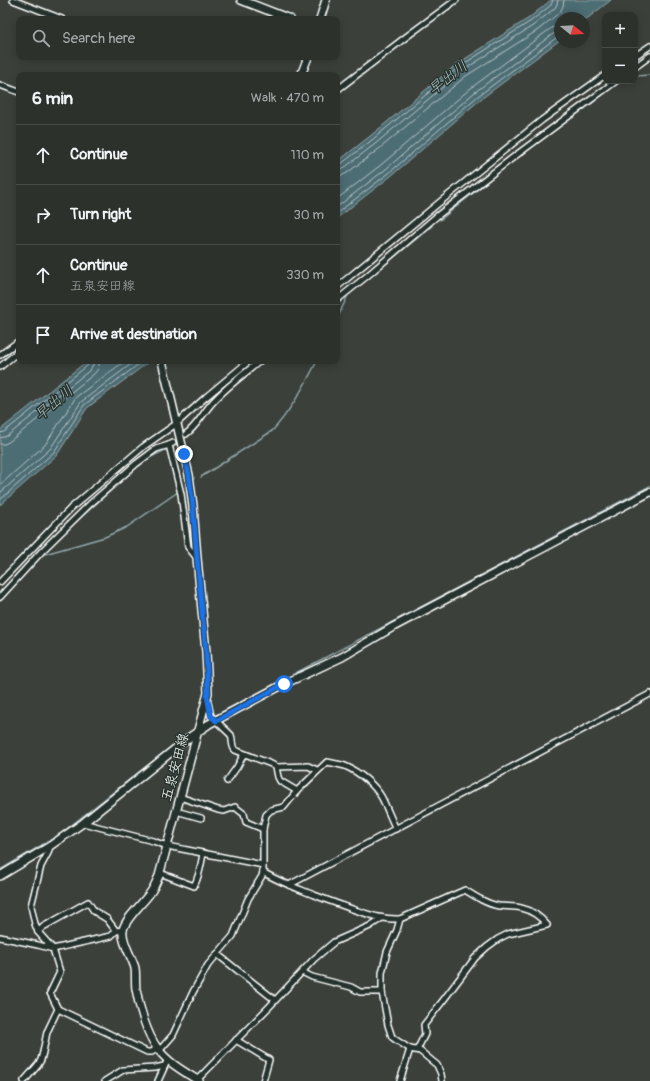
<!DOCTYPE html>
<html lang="en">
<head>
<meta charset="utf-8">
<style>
  :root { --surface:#2c312c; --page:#383d38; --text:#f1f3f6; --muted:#a6a9a9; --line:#484c48 }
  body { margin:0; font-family:Pangolin,"Klee One",sans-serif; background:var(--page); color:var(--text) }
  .controls { position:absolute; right:12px; top:12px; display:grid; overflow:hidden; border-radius:8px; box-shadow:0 2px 10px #0003 }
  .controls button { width:36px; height:36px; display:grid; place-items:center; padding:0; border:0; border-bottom:1px solid var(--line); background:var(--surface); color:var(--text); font:20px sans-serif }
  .compass { position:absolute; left:554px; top:12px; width:36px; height:36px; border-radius:50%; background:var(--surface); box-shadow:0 2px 10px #0003; rotate:108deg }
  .stop { position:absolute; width:12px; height:12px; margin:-9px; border:3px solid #1a73e8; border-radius:50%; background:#fff }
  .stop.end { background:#1a73e8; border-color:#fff; box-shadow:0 1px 4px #0008 }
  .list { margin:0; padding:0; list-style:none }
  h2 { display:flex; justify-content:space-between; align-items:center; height:52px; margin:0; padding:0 16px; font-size:17px }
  h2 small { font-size:13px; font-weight:400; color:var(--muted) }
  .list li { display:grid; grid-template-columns:26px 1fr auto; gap:12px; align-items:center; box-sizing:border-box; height:60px; padding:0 16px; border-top:1px solid var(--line) }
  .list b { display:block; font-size:15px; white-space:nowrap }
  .list p { margin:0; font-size:13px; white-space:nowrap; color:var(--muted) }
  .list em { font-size:13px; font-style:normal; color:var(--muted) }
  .icon { flex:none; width:22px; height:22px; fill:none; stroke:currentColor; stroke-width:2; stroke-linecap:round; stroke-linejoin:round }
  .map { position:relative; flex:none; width:650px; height:1081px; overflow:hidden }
  .search { position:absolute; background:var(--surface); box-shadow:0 2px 10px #0003; left:16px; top:16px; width:324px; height:44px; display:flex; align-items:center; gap:10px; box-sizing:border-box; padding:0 14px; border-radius:8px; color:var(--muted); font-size:15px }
  .panel { position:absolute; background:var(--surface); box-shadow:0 2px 10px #0003; left:16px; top:72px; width:324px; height:292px; border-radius:8px }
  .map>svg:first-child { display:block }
</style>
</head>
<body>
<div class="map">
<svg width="650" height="1081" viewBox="0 0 650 1081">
  <rect width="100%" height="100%" fill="#3b413a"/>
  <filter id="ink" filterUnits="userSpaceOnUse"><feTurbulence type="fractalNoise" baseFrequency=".025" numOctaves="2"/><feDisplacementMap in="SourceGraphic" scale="8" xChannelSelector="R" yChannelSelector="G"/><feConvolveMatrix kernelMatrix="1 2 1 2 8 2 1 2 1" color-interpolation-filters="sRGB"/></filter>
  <g filter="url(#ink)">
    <g fill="#4d6d74" stroke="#94a7ac">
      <polygon points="551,0 611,0 584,21 584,18 560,18 560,40 481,99 391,176 337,218 337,162 369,137 457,64 529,18"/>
      <polygon points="87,361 150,361 87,408 57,455 0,505 0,430"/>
    </g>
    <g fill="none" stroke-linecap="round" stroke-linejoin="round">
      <g stroke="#b8c5c7" stroke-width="1">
        <polyline points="337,165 341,164 372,140 459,67 531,21 551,5 553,0"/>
        <polyline points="337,170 344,168 375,144 462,71 534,25 555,8 557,4 558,0"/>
        <polyline points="337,176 343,175 347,173 379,149 466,76 538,30 560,12 563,6 564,0"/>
        <polyline points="337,199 382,164 471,88 550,29 554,27 560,26"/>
        <polyline points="337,207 386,169 475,92 553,34 560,32"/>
        <polyline points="337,213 389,173 478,96 556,38 560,37"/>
        <polyline points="0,433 4,432 87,366 89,361"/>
        <polyline points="0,438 7,436 90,370 93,365 94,361"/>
        <polyline points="0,444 5,444 10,441 94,374 98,369 100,361"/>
        <polyline points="0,485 45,445 76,397 125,361"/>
        <polyline points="0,493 50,449 81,402 135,361"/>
        <polyline points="0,500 54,452 84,405 143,361"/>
      </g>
      <g stroke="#94a7ac" stroke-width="1.5">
        <polyline points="635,70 650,60"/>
        <polyline points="635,76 650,75"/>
        <polyline points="602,95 621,81"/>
        <polyline points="521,155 595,101"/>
        <polyline points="440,220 513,161"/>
        <polyline points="337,304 432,226"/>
        <polyline points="337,319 347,297"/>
        <polyline points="223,395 265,361"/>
        <polyline points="198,426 217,401"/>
        <polyline points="147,459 167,449"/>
        <path d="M201,477L272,431C290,412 305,385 317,361"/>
        <polyline points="45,554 105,537 127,527 178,492"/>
        <polyline points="0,601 43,554 78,520 144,461"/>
        <polyline points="216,715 650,486"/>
        <polyline points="0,870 59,835 186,735"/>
      </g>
      <g stroke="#fff" stroke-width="8">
        <g id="street">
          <polyline points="13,0 62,19"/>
          <polyline points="635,56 650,46"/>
          <polyline points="635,67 650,56"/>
          <polyline points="0,85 19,92"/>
          <polyline points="337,90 406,37 456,0"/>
          <polyline points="337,287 440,202 542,120 605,75"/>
          <polyline points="337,300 367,276 437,216 515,156 616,81"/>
          <polyline points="0,355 19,341"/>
          <polyline points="0,367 19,351"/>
          <path d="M186,434C197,426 203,413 212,403C226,387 244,374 260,361"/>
          <polyline points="169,445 181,494 188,547 196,557"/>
          <polyline points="0,582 71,508 143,447 176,424 206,397 249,361"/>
          <polyline points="0,597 42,551 90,504 136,464 156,449 169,445 173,443"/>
          <path d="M207,698L211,716L231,735C233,740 231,746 235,750L271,764L276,767L278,777L280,781L297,791"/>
          <polyline points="276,767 308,766 317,770"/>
          <polyline points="227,781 237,767 244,754"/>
          <polyline points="180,797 218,810 224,811 235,807 244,814 246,822 263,829"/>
          <polyline points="176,811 201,818"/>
          <polyline points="83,823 153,841 167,846 263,865"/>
          <path d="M263,872C279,882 297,888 314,895C327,900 341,905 355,910C370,915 384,920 400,919L465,890C476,897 487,904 499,906C506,907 514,906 521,908C531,910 541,917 547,925L508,934L498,939L487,947L475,958L445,998L424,1025L425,1034L417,1050"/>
          <path d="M160,873L194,886C200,875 201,865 203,853"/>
          <polyline points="289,885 650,694"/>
          <polyline points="400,919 397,930 387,952 382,973 382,992 388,1025 392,1037 396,1040 410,1049 420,1051 432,1061 437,1065 441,1074 442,1081"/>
          <polyline points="38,932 43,927 88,902 94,911 107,919 116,931"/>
          <polyline points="0,937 38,945 53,949 111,936 116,931 123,930"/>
          <polyline points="217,954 275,1000"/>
          <polyline points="302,972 312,977 351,987 360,992 382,992"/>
          <polyline points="58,1009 147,1052 152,1052 157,1048"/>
          <polyline points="236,1040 269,1060 263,1081"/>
          <path d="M159,1051L173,1035L193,992L208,965L233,936L248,899L262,876L263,872V829L266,815L271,810L284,807L297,791L327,762C332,763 339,764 345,766C359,772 375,785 382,798C387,808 391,819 396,829"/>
          <polyline points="197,1080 269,1007 314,959 334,942 370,926 382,918"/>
          <polyline points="24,1081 38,1065 41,1060 43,1052 47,1032 58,1009 50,993 60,972 53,949 38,932 35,924 31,906 41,866 48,853 50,846"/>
          <polyline points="105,1081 123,1070 155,1068 164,1066"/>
          <polyline points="158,1081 168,1059"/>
          <polyline points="400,1081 410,1049"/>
        </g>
      </g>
      <g stroke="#fff" stroke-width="10">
        <g id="secondary">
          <polyline points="241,0 290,19"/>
          <polyline points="320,19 326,0"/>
          <polyline points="301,75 308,57"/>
          <path d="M162,361L189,475L193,506L197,558L206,652L208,693L159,876C156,882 154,888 150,893C144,902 125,919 123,930C121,941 132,957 135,968C136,974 135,982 136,989C139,1007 147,1035 158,1049C168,1063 185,1072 199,1081"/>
          <polyline points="0,876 50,846 83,823 190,737 209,724 284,684 342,657 393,627 650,492"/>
        </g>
      </g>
      <use href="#street" stroke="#26332d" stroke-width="5"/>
      <use href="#secondary" stroke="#26332d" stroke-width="7"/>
    </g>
  </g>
  <g fill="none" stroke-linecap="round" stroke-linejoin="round" filter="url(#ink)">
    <polyline stroke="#1a73e8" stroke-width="5" points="184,454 189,475 193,506 197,558 206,652 208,693 207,696 211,716 216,721 284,684"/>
  </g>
  <g text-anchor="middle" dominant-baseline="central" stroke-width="3" stroke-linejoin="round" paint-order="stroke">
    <g font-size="14" fill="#fff" stroke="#26332d">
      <text transform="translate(175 767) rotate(-75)">五泉安田線</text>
    </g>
    <g font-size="15" font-style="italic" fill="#afbdc0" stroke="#26332d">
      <text transform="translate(448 78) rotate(-38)">早出川</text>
      <text transform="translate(54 403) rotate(-40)">早出川</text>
    </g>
  </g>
</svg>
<div class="controls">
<button>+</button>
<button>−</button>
</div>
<svg class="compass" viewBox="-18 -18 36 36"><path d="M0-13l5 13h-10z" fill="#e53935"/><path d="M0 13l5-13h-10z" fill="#a6a9a9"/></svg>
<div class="stop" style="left:284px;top:684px"></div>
<div class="stop end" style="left:184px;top:454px"></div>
<div class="search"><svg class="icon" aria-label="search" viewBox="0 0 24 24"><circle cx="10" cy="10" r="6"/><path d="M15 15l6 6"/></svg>Search here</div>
<section class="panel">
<h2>6 min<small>Walk · 470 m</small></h2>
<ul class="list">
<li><svg class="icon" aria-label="ahead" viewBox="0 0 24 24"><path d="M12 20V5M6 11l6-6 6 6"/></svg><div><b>Continue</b></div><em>110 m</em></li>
<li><svg class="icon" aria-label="right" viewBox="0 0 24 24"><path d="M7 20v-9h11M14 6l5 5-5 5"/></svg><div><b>Turn right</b></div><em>30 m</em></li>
<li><svg class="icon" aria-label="ahead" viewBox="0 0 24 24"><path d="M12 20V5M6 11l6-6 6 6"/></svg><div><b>Continue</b><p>五泉安田線</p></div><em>330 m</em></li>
<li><svg class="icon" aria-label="arrive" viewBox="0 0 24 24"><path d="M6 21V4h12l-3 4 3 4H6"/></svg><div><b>Arrive at destination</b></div></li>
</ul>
</section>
</div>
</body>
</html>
